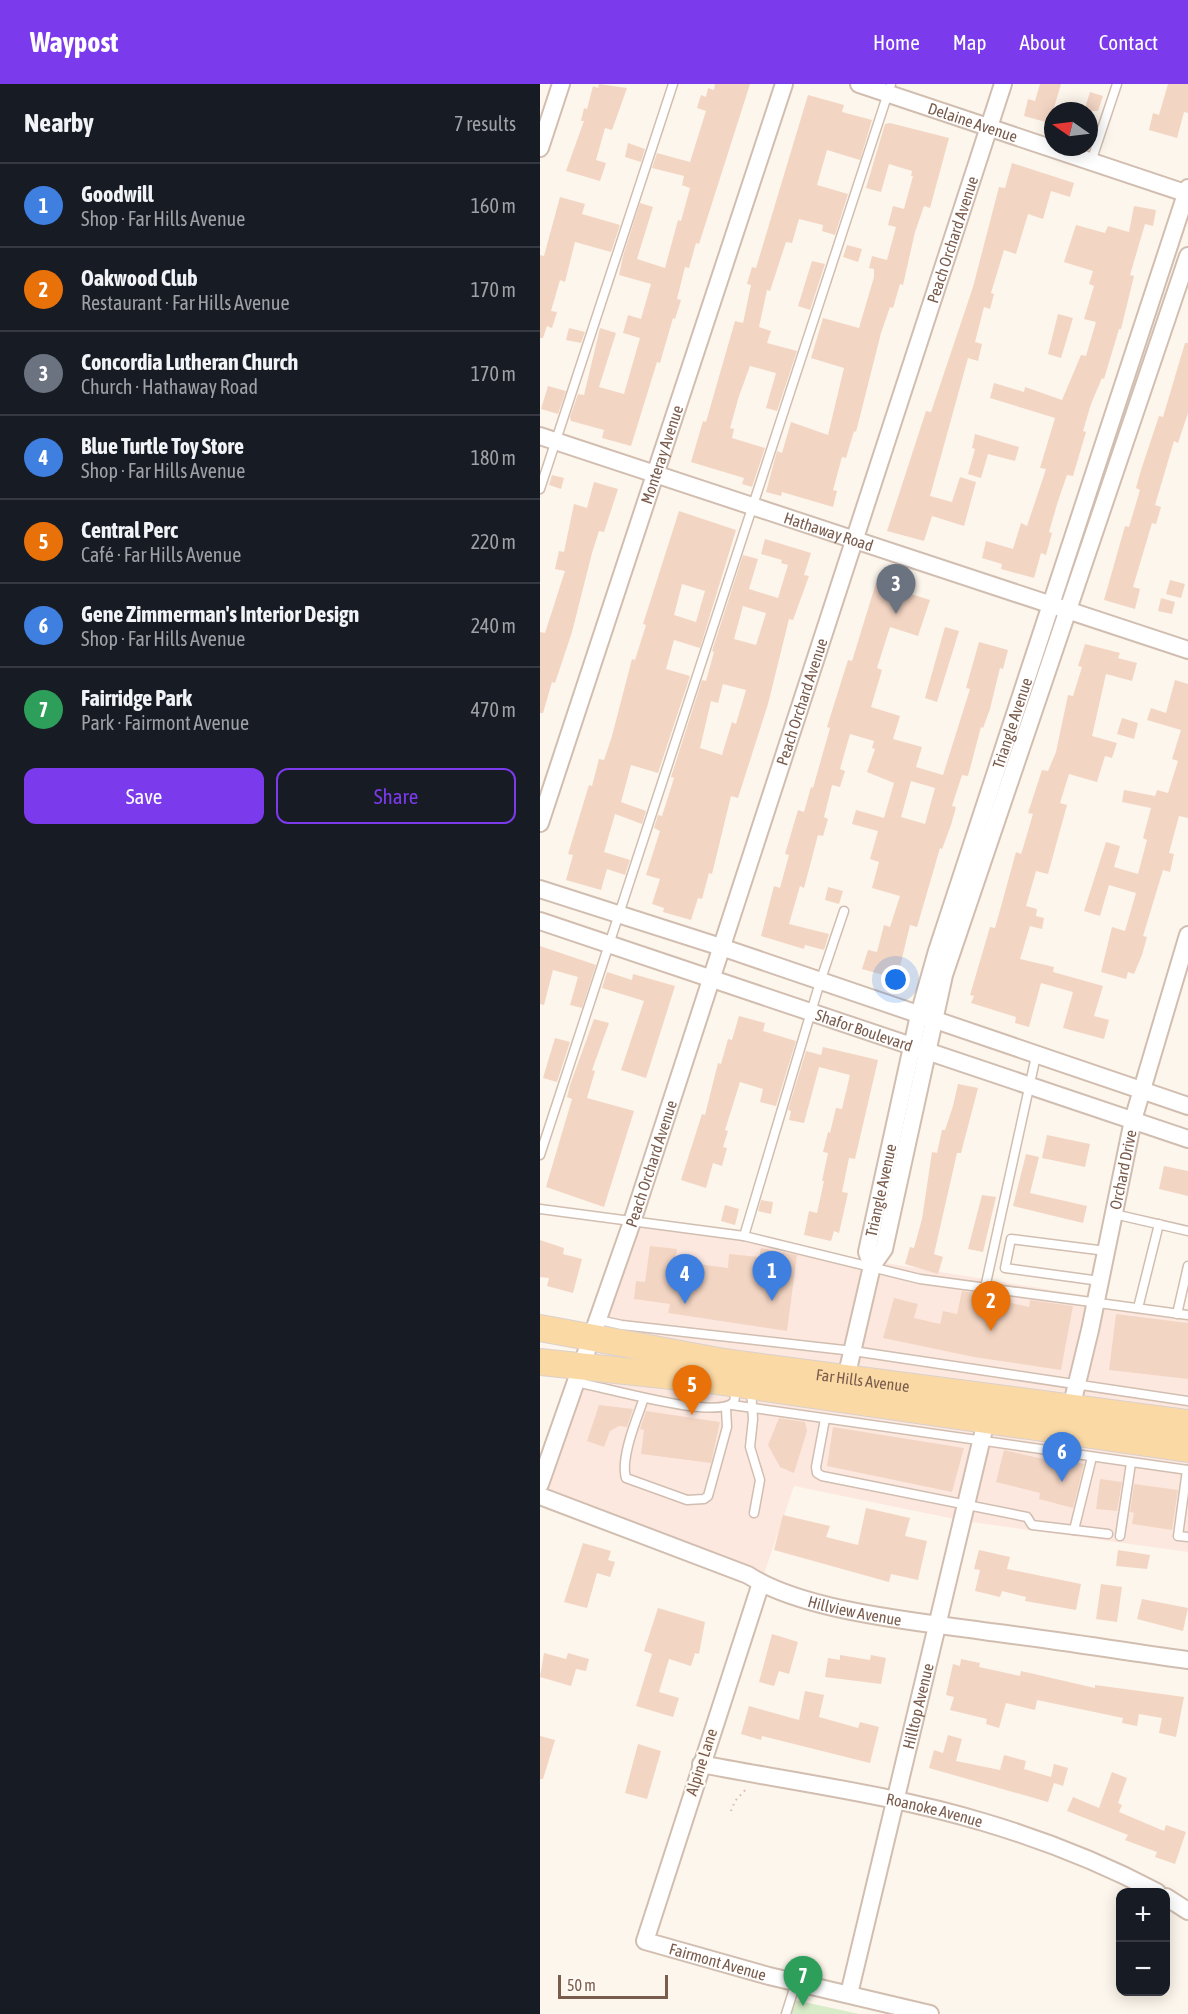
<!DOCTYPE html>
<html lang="en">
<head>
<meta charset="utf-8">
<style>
  :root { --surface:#171b24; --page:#242831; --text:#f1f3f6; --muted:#9ea1a6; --line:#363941; --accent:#7c3aed }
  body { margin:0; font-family:"Asap Condensed",sans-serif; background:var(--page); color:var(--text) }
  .controls { position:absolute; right:18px; bottom:18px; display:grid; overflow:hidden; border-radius:12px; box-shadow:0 3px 15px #0003 }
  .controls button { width:54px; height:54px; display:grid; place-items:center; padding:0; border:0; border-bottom:2px solid var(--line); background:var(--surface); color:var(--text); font:30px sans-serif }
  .compass { position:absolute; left:504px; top:18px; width:54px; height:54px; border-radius:50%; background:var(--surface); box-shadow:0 3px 15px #0003; rotate:284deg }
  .scale { position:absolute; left:18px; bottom:15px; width:110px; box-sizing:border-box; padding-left:6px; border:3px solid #7a5c4d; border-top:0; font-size:16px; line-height:21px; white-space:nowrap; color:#7a5c4d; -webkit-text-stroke:4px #fffaf3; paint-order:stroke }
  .you { position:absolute; left:356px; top:896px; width:21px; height:21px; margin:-15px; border:4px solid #fff; border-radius:50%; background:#1a73e8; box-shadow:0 0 0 9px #1a73e833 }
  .badge { display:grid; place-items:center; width:39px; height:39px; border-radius:50%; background:var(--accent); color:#fff; font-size:20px; font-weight:700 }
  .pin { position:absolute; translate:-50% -50px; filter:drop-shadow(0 2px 3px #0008) }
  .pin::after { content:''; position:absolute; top:32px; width:21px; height:18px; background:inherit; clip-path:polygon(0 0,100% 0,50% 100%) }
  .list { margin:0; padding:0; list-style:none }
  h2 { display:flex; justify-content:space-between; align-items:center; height:78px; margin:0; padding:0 24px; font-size:26px }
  h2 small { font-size:20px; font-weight:400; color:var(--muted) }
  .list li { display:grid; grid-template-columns:39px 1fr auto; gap:18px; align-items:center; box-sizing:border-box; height:84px; padding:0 24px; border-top:2px solid var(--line) }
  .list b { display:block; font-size:22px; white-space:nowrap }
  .list p { margin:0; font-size:20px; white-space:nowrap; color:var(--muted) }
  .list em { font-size:20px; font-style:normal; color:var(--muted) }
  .actions { display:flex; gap:12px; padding:18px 24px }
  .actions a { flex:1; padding:14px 0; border:2px solid var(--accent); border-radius:12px; text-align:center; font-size:21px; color:var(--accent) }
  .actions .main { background:var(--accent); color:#fff }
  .map { position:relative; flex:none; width:648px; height:1930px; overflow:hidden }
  header { display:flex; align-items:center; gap:36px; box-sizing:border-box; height:84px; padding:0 30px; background:var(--accent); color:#fff }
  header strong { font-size:28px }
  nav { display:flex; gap:33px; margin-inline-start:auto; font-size:21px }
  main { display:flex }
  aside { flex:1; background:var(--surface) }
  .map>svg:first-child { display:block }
</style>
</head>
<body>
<header>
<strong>Waypost</strong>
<nav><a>Home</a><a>Map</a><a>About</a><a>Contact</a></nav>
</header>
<main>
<aside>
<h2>Nearby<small>7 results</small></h2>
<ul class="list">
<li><span class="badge" style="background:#3f7fe0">1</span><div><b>Goodwill</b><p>Shop · Far Hills Avenue</p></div><em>160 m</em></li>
<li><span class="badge" style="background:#e8710a">2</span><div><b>Oakwood Club</b><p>Restaurant · Far Hills Avenue</p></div><em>170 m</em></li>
<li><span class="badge" style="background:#6b7280">3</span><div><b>Concordia Lutheran Church</b><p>Church · Hathaway Road</p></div><em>170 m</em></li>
<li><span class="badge" style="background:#3f7fe0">4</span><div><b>Blue Turtle Toy Store</b><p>Shop · Far Hills Avenue</p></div><em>180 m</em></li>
<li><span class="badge" style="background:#e8710a">5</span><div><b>Central Perc</b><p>Café · Far Hills Avenue</p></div><em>220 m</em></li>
<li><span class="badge" style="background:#3f7fe0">6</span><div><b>Gene Zimmerman's Interior Design</b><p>Shop · Far Hills Avenue</p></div><em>240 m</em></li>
<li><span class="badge" style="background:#2e9e5b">7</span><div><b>Fairridge Park</b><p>Park · Fairmont Avenue</p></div><em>470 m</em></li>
</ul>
<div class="actions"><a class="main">Save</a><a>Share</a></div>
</aside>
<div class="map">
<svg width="648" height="1930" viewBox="0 0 648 1930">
  <rect width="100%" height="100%" fill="#fdf6ec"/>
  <polygon fill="#fde8e0" points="92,1138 648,1228 648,1468 424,1437 254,1402 221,1499 0,1412"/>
  <polygon fill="#d8ecc9" points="246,1914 319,1930 241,1930"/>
  <g fill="#f3d5c3" fill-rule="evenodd">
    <polygon points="59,0 87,4 72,46 65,44 56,76 66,79 60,97 26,87 44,37 41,37 44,24 47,25 53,2 58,4"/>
    <polygon points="175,0 210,0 159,160 156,159 149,184 145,183 137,215 141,216 135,235 133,234 120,279 117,278 91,362 62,354 64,346 31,337 30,333 38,310 44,311 60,244 76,249 59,303 84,310 100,254 83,249 88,231 101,235 111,200 79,191 83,172 100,119 113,123 97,175 125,184 138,136 141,137 150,104 142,101 144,92 112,84 117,69 150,78 166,27 157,24 161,11 166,13 168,4 174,6"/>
    <polygon points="500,0 521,0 513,27 513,40 484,32 488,15 495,17"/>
    <polygon points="628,0 648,0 648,29 644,28 637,54 609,46 613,29 619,31"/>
    <polygon points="550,8 563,12 558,27 544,27"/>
    <polygon points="268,11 304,21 302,28 332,36 320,76 287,66 277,101 308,110 295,151 282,147 283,141 259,135 252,159 246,158 230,207 227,206 219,243 231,247 227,259 257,267 237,327 226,324 236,289 210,282 199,312 190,344 194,345 192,354 225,364 212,403 202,400 204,394 151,378 163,337 166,338 195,237 203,239 211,201 207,200 212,183 216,184"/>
    <polygon points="350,39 409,54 390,124 384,122 375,148 363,201 360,200 353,224 350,223 341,249 316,348 314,347 306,374 302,373 293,406 297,407 293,423 242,408 241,412 226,408 237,367 242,369 251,338 288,351 304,284 271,274 283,234 319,244 334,193 334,185 329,184 332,172 347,176 356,143 348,141 353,122 364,125 373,92 371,92 372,87 349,80 341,108 326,104 345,40"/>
    <polygon points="88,59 105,65 101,78 85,73"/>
    <polygon points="472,79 534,99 530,113 511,107 503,135 488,130 476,170 464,166 451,209 454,210 450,225 444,223 435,258 442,260 438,277 428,274 390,412 412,418 420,393 436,398 424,442 392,432 384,457 347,447 386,327 391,328 433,203 459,103 465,104"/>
    <polygon points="20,113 45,120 42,130 80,141 71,168 35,158 25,198 20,196 11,227 17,228 12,244 7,242 3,254 0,254 0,171 4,172"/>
    <polygon points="594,122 616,126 613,142 605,140 590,191 594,192 581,245 579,245 564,295 562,294 551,320 543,347 546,348 533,392 527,391 518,417 509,448 512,449 506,471 501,469 494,494 461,485 462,480 442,474 446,457 473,465 481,439 487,442 506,385 500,384 515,334 450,314 454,299 484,308 485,303 522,316 541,271 546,272 556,238 544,235 554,202 549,200 553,187 524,178 536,141 565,149 568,142 589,148"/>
    <polygon points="307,161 322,165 318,178 303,173"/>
    <polygon points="272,177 285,180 270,226 258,222"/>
    <polygon points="518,230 533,234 521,274 508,270"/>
    <polygon points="29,244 45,248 41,259 26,256"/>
    <polygon points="645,259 648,259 648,329 638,359 634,357 615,421 621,423 616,440 612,439 593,503 600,505 595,525 564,516 585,442 589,443 600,406 596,404 601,386 619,332 623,333"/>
    <polygon points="8,302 26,307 18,330 1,325"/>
    <polygon points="435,350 479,363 475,377 448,370 441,394 428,390 435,365 432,364"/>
    <polygon points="12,391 24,394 21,405 9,401"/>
    <polygon points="54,398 78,405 64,448 59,447 52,469 32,548 15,599 12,598 3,629 0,629 0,548 5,549 25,487 15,485 19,467 24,468 34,420 47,424"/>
    <path d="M139,427L196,446L160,564L134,556L126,585L150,592L118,689L91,681L81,718L106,727L102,740L75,730L64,768L90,776L85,791L67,785L61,806L26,796L33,771L28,770L49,701L52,702L59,675L64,676L72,652L92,575L95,576L106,541L103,540ZM142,500L165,507L156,538L134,531Z"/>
    <path d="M225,455L271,469L264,491L269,492L253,536L249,535L228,620L198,714L191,712L172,790L169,789L162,815L158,814L151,836L123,828L124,824L112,820L120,795L106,791L120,747L114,744L118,731L122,732L134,694L131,693L162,596L166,597L174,568L172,567L203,471L218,475L209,505L238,514L248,481L241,479L242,476L221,470ZM203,522L226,529L216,561L194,555ZM183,600L206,606L196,640L192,638L182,671L160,664L171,617L178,619Z"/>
    <polygon points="630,496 645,500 641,514 626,510"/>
    <path d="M336,499L390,516L378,552L350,543L337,584L342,586L331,623L360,632L353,655L382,663L376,683L403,691L430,605L426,604L439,558L468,566L463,585L460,584L450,625L443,644L441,643L428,692L422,691L412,722L416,723L411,741L402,765L400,764L377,843L370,841L357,895L322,885L328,866L337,868L344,841L350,843L360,812L332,804L339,778L330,775L338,747L312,740L316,726L344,734L354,699L327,688L335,665L332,664L334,657L310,650L300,685L305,687L300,703L292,701L284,733L288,735L283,752L278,751L264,804L260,802L249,840L289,850L284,866L265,861L264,865L221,852L234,802L240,804L249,771L245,770L258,726L264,728L271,703L273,704L290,644L287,643L292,627L308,576L312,577ZM371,697L395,704L385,740L361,733Z"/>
    <polygon points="621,514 635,518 632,530 618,527"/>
    <polygon points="405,543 419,547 397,618 385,614"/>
    <polygon points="545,560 580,569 578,574 597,579 592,597 566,590 552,652 577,659 572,674 565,672 557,698 529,690 520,719 527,721 508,790 496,787 486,822 497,825 496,832 504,834 502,845 490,842 480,875 514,883 513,888 563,902 554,932 569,936 564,955 523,944 533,908 501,899 489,943 475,939 476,933 431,919 434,912 430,911 450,843 455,844 457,837 476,768 481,770 483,764 493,730 488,729 502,686 508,687 516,668 528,611 533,612 542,583 538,582"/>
    <polygon points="635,596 648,600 648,734 639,732 629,769 634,770 630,788 623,786 603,852 607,853 602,871 594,890 588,888 586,895 561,888 572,843 585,847 596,809 569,801 560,832 544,827 566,758 580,762 574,783 598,790 607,756 603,754 611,724 582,718 584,706 615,712 617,706 628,709 638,677 632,675 641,646 607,636 611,624 626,629"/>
    <polygon points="582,634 598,639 594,655 577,650"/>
    <polygon points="288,803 303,807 299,820 285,816"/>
    <polygon points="0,862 56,881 42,924 30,921 38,893 13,886 4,921 0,920"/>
    <polygon points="67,888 92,896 93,890 135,902 106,994 81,986 104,917 62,904"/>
    <polygon points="199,932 225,939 223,947 256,957 236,1022 220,1018 223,1005 200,998 185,1046 188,1047 183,1063 187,1064 182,1082 173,1079 166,1104 141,1096 162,1030 165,1031 178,979 181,980 188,955 192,956"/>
    <polygon points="54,935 69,939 52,986 55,987 47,1014 94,1027 64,1123 6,1103 32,1015 27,1013 30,1001"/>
    <polygon points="15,954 30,958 17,998 3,994"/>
    <polygon points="283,963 338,976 315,1075 309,1074 302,1108 308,1109 299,1149 294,1147 291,1157 264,1151 269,1127 277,1129 284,1097 282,1097 288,1069 283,1068 288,1048 290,1049 296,1024 302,1025 310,991 279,983 264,1039 249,1036 251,1027 248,1026 266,967 281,971"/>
    <polygon points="418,1000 438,1004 421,1069 417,1069 394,1170 403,1173 398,1190 365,1180 370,1163 374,1164 382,1135 392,1068 397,1069 402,1046 405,1046 413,1022"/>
    <polygon points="507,1051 550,1060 545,1083 502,1074"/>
    <polygon points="486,1070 499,1073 490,1109 547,1122 543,1139 473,1122"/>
    <polygon points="624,1082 648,1087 648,1112 619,1105"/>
    <polygon points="442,1111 456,1113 443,1168 428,1165"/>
    <polygon points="221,1116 233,1118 231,1130 218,1127"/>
    <polygon points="185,1121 199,1125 195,1141 181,1137"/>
    <polygon points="0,1156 24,1164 23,1170 42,1175 33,1209 7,1202 9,1194 0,1193"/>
    <polygon points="110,1162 137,1165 135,1177 188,1184 189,1170 219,1173 221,1164 257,1171 247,1247 128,1229 130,1220 94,1215 96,1197 105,1198"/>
    <polygon points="422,1207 462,1213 462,1217 489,1223 490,1216 533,1222 521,1286 434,1273 343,1254 354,1214 378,1220 374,1234 400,1240 403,1227 417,1230"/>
    <polygon points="576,1230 648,1239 648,1295 569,1286"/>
    <polygon points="59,1321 93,1325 87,1343 79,1342 70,1347 64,1363 47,1357"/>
    <polygon points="106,1327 180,1338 171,1379 101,1370 104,1346 100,1345"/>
    <polygon points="239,1334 265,1338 267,1347 254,1389 240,1383 228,1361"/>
    <polygon points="293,1343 424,1364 412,1408 287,1382"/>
    <polygon points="464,1366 508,1376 509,1373 544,1380 533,1424 499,1415 500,1409 456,1398"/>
    <polygon points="560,1395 582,1398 577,1427 556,1425"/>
    <polygon points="594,1400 638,1406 632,1446 592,1440 594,1429 590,1428"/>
    <polygon points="326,1424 370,1434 365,1452 387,1457 378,1496 351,1490 349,1498 234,1466 243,1431 290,1442 286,1453 318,1461"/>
    <polygon points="43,1459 71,1467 68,1476 75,1478 70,1493 57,1489 47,1524 24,1518"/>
    <polygon points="439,1466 470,1473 467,1485 541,1500 536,1526 485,1517 486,1513 462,1507 460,1513 435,1507 440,1486 434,1485"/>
    <polygon points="578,1466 610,1471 607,1485 576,1482"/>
    <polygon points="561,1500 582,1503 577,1538 556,1535"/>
    <polygon points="602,1515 648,1524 643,1547 597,1535"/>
    <polygon points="118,1524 165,1538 159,1570 155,1569 151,1582 129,1575 119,1608 139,1614 133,1633 96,1622 112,1570 104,1567"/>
    <polygon points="232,1550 258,1558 249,1590 239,1587 234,1602 219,1598"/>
    <polygon points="4,1569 26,1575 28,1569 49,1575 46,1587 36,1585 31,1602 0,1593"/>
    <polygon points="300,1571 330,1576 331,1571 346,1574 341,1600 285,1593 288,1574 300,1576"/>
    <polygon points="421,1575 440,1579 439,1583 480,1592 481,1587 555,1604 555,1601 644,1613 636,1653 619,1649 622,1634 599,1630 597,1642 582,1639 583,1634 497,1616 495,1626 466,1619 459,1644 446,1640 447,1635 410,1626 414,1613 406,1611 413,1580 420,1582"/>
    <polygon points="265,1607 284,1611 279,1633 318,1644 320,1638 339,1643 330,1679 222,1652 221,1656 201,1650 209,1622 259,1636"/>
    <polygon points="408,1651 422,1655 416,1677 460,1686 464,1671 486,1677 484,1685 511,1693 514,1680 528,1684 523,1702 514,1699 508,1718 389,1684 394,1666 403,1669"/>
    <polygon points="0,1652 15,1656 3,1695 0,1695"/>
    <polygon points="98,1660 121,1667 107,1715 85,1709"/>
    <polygon points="572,1688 587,1694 578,1719 582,1721 579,1728 624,1747 626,1741 646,1748 635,1780 615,1773 617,1768 585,1756 588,1751 527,1727 533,1713 559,1724"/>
  </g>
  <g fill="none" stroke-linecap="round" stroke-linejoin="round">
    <g stroke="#d1beb0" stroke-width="11">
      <g id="lane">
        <polyline points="551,78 577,0"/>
        <polyline points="0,405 133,0"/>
        <polyline points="0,1071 351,0"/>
        <polyline points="0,1125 204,1152 380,1195 648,1231"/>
        <polyline points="574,1130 648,1147"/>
        <polyline points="204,1152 280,898 304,827"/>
        <polyline points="560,1197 465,1184 471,1155 566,1167"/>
        <polyline points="445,1204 496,972"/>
        <polyline points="598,1224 619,1140"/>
        <polyline points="637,1230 648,1182"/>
        <polyline points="59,1236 82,1241 313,1267 648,1317"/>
        <path d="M34,1298C63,1302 175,1337 194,1318L197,1301"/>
        <polyline points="211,1306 213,1335 210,1363 220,1396 214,1429"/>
        <path d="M104,1314C97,1334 80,1374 86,1394L147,1416L164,1415L168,1412L187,1343L186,1324"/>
        <polyline points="192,1321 648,1386"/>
        <polyline points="285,1335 276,1383 277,1389 282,1392 487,1433 492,1441 534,1446 552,1373"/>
        <polyline points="647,1386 638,1452 648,1453"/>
        <polyline points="534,1446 568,1450"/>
        <polyline points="580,1452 591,1379"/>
        <polyline points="246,1930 256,1898"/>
      </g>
    </g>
    <g stroke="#d1beb0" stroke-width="20">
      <g id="street">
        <path id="s1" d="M319,0L648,110"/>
        <polyline points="0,64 21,0"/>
        <path id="s2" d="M0,352L648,566"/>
        <path id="s3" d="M0,739L244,0"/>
        <polyline points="0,805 181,863 648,1022"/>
        <path id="s4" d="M0,837L648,1055"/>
        <path id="s5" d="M332,1182L327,1168L379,931L397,867L648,104"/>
        <polyline points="306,1294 332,1182 344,1165 404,891 648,172"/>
        <path id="s6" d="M531,1324L550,1246L593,1036L648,851"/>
        <path id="s7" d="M0,1400L92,1138L463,0"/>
        <path id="s8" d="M0,1412L208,1491C264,1528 382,1538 450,1548C516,1556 582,1567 648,1576"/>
        <path id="s9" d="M221,1499L105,1857L229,1892L390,1930"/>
        <path id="s10" d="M161,1680C254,1698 353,1711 443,1738C504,1756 562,1779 617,1808"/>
        <polyline points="626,1813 648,1827"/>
        <path id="s11" d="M309,1910L446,1337"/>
      </g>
    </g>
    <g stroke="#dad1cd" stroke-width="28">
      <g id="primary">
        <path id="s12" d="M0,1244L184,1278L648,1339"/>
        <polyline points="0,1278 169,1296 648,1365"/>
      </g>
    </g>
    <polyline stroke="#d9b8a5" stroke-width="2" stroke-dasharray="1.5 4.5" stroke-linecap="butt" points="191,1727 195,1717 208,1703"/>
    <use href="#lane" stroke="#fff" stroke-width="8"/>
    <use href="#street" stroke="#fff" stroke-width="16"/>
    <use href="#primary" stroke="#fbd9a5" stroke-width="26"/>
  </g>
  <g text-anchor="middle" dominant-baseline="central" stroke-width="4.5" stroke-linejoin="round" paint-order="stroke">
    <g font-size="16" fill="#7a5c4d" stroke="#fffaf3">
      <text stroke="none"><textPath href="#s1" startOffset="120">Delaine Avenue</textPath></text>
      <text stroke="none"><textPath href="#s7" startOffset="1311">Peach Orchard Avenue</textPath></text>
      <text stroke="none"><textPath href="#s3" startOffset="388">Monteray Avenue</textPath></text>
      <text stroke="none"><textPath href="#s2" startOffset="304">Hathaway Road</textPath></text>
      <text stroke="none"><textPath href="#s7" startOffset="825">Peach Orchard Avenue</textPath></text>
      <text stroke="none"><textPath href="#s5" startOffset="564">Triangle Avenue</textPath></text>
      <text stroke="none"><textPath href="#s4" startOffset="342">Shafor Boulevard</textPath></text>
      <text stroke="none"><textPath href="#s7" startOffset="339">Peach Orchard Avenue</textPath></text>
      <text stroke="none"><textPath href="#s6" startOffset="244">Orchard Drive</textPath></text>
      <text stroke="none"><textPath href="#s5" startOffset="78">Triangle Avenue</textPath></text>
      <text stroke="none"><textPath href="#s12" startOffset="327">Far Hills Avenue</textPath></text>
      <text stroke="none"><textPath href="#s8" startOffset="336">Hillview Avenue</textPath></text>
      <text stroke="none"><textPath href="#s11" startOffset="296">Hilltop Avenue</textPath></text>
      <text transform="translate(161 1678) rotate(-72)">Alpine Lane</text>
      <text stroke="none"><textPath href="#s10" startOffset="238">Roanoke Avenue</textPath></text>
      <text stroke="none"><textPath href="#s9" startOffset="452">Fairmont Avenue</textPath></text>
    </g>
  </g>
</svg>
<div class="controls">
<button>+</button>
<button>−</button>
</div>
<svg class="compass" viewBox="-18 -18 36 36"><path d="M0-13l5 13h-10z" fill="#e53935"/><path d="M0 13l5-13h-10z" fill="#9ea1a6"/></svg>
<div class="scale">50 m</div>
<div class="you"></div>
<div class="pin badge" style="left:232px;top:1217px;background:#3f7fe0">1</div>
<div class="pin badge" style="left:451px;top:1247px;background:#e8710a">2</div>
<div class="pin badge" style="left:356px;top:530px;background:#6b7280">3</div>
<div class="pin badge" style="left:145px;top:1220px;background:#3f7fe0">4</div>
<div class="pin badge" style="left:152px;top:1331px;background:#e8710a">5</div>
<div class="pin badge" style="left:522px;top:1398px;background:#3f7fe0">6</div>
<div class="pin badge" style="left:263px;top:1922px;background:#2e9e5b">7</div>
</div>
</main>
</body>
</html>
